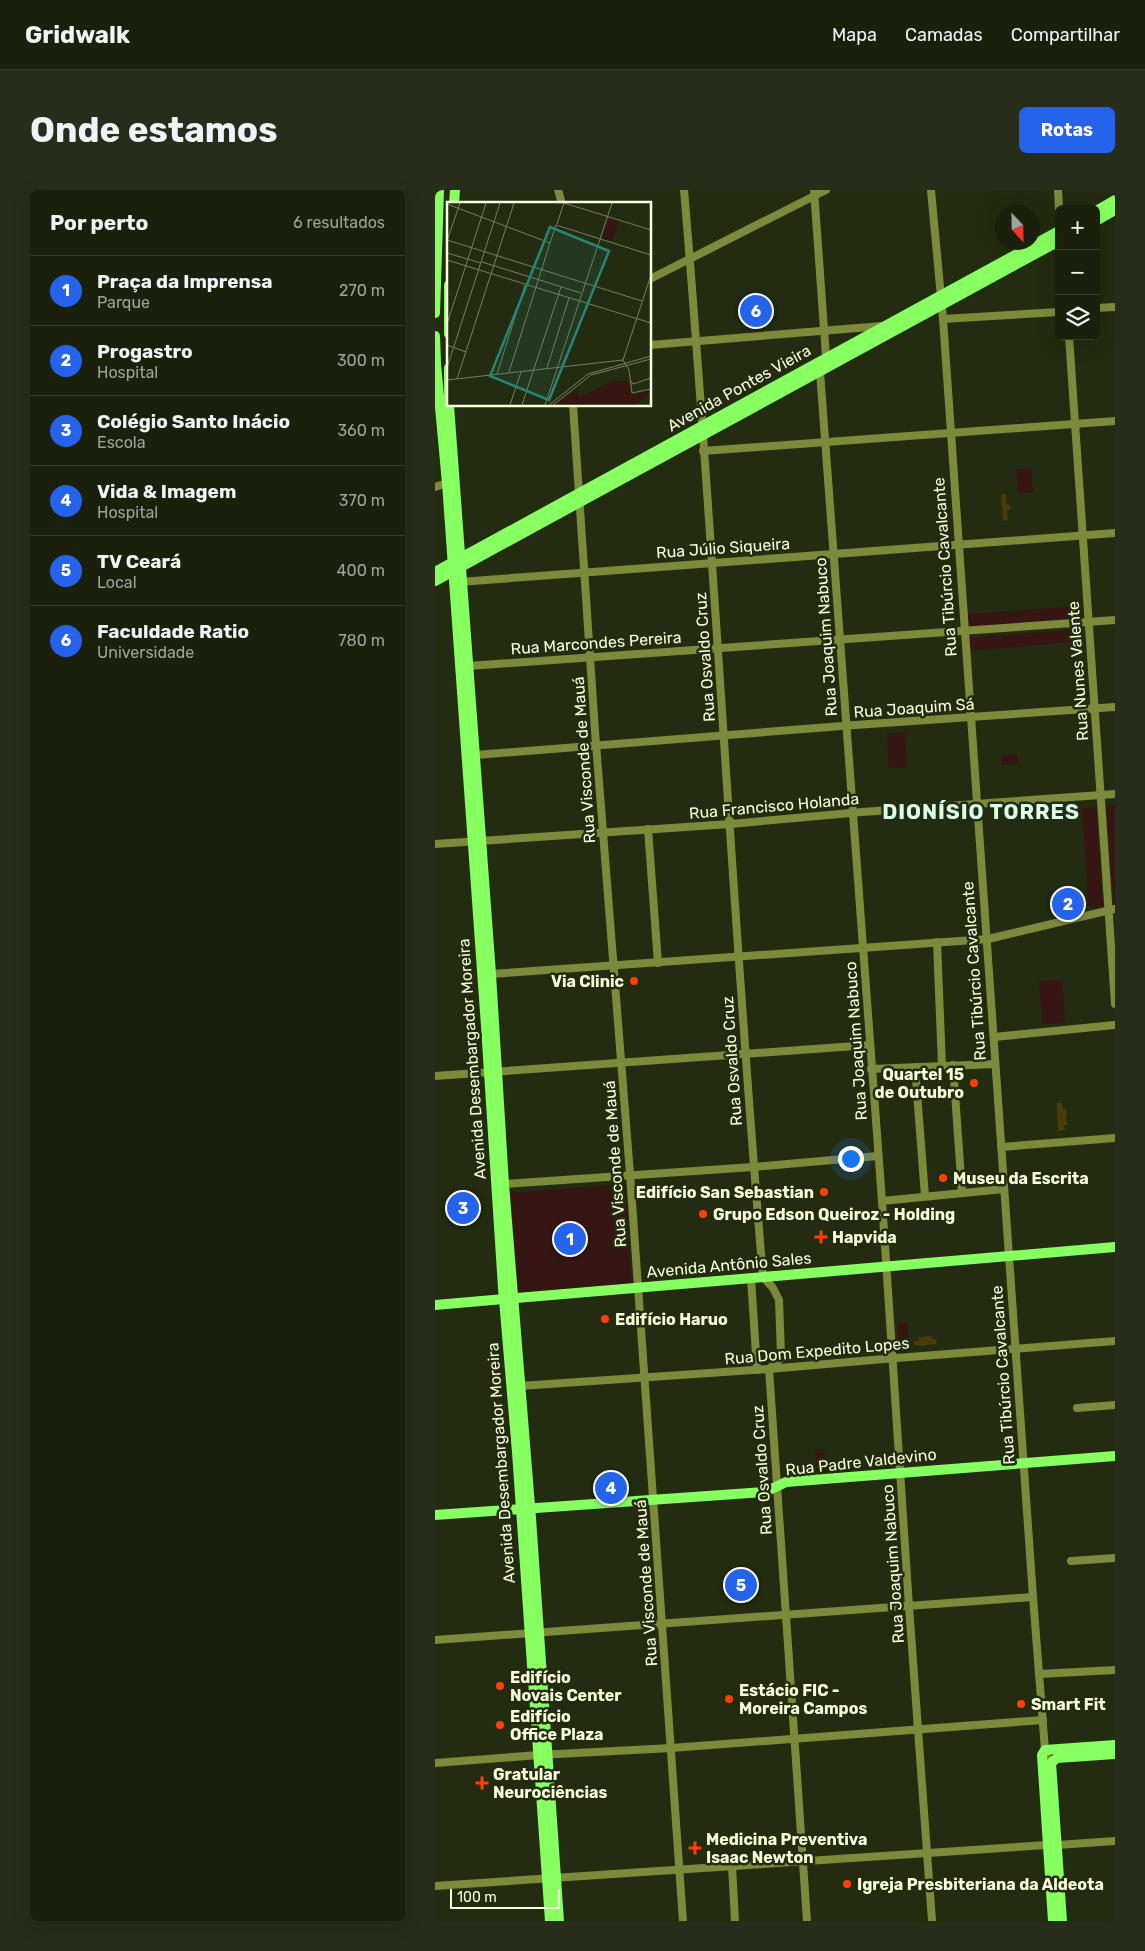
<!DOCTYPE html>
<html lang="pt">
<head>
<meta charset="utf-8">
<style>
  :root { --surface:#1a200c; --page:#272d1a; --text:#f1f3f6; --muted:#9fa39d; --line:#383e2d; --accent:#2563eb }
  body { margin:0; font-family:Rubik,sans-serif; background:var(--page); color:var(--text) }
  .controls { position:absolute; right:15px; top:15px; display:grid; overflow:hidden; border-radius:8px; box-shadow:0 5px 20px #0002 }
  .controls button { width:45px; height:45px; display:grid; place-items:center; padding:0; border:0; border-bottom:1px solid var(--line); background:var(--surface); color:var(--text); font:25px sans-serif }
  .compass { position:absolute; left:560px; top:15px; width:45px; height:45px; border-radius:50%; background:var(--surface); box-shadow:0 5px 20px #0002; rotate:158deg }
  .scale { position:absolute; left:15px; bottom:12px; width:110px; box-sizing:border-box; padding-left:5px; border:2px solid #f6ffda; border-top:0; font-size:14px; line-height:18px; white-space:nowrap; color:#f6ffda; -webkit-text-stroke:4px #232b10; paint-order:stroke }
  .you { position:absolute; left:415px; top:968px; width:18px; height:18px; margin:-12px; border:4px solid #fff; border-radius:50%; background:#1a73e8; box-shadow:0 0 0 8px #1a73e833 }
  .badge { display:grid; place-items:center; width:32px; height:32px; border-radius:50%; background:var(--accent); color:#fff; font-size:16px; font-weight:700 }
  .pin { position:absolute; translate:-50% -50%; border:2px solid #fff; box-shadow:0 1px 5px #0006 }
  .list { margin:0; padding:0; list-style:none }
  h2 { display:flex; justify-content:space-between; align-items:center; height:65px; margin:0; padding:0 20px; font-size:21px }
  h2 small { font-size:16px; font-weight:400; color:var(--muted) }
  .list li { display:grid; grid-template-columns:32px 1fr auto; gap:15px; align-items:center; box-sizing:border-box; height:70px; padding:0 20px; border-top:1px solid var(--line) }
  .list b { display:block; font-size:19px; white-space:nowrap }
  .list p { margin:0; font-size:16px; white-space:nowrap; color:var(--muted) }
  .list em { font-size:16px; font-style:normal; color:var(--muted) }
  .icon { flex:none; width:28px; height:28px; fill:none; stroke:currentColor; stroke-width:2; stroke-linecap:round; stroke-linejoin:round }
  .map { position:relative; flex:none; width:680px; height:1731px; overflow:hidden; border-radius:8px }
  header { display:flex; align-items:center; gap:30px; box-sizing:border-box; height:70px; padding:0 25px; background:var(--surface); border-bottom:1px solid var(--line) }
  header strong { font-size:24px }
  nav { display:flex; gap:28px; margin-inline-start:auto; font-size:18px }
  .intro { display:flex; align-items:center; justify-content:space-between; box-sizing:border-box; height:120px; padding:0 30px }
  h1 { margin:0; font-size:35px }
  .button { padding:12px 22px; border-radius:8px; background:var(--accent); color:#fff; font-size:18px; font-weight:700 }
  main { display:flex; gap:30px; padding:0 30px }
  aside { flex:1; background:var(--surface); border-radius:8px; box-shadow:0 5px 20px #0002 }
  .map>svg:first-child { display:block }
</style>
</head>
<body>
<header>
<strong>Gridwalk</strong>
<nav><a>Mapa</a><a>Camadas</a><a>Compartilhar</a></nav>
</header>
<div class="intro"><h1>Onde estamos</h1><a class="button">Rotas</a></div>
<main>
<aside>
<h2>Por perto<small>6 resultados</small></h2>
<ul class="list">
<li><span class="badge">1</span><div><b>Praça da Imprensa</b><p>Parque</p></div><em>270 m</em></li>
<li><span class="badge">2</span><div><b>Progastro</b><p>Hospital</p></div><em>300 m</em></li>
<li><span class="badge">3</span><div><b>Colégio Santo Inácio</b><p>Escola</p></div><em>360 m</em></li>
<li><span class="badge">4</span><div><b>Vida &amp; Imagem</b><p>Hospital</p></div><em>370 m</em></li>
<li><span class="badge">5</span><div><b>TV Ceará</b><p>Local</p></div><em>400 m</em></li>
<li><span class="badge">6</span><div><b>Faculdade Ratio</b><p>Universidade</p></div><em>780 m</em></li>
</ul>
</aside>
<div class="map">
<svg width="680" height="1731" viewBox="0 0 680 1731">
  <rect width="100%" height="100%" fill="#232b10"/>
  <g fill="#351613">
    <polygon points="596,278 598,302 583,304 581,280"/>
    <polygon points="646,416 647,429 533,438 532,424"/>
    <polygon points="647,439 648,451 535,461 534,448"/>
    <polygon points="470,542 472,577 454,578 452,544"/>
    <polygon points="582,564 583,574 566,575 566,565"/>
    <polygon points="680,615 680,716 679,716 671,616"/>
    <polygon points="661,617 668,717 654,718 647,618"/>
    <polygon points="627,790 630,833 607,834 604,791"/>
    <polygon points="190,994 197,1095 81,1104 73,1003"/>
    <polygon points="472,1132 474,1154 464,1155 462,1133"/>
    <polygon points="389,1259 391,1282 382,1282 380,1260"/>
  </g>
  <g fill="#4a3b0a">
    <polygon points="566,304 571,304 571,313 576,316 575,320 572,321 573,330 568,331"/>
    <polygon points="622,913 627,913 628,919 632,919 631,929 633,935 629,935 630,940 623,941"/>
    <polygon points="497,1146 497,1149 501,1149 502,1154 484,1156 484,1155 479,1155 479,1151 484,1151 483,1147"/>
  </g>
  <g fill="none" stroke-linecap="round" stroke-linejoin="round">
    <g stroke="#7d8a3b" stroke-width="8">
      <polyline points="123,0 127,14"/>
      <path d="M249,0C280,362 297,725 328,1087L338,1098L344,1110L346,1165L344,1170L334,1179"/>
      <polyline points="379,0 391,167 385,182 447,1011 474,1416 497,1731"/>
      <polyline points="496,0 508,129 598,1407 610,1560 616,1577"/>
      <polyline points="623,0 624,19"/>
      <polyline points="215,89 391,0"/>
      <polyline points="661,118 680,117"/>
      <polyline points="508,129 624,122"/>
      <polyline points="634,146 680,814"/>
      <polyline points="215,155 447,136"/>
      <polyline points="138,215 160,541 195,984 248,1731"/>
      <polyline points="268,261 680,231"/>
      <polyline points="0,297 12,293"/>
      <polyline points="24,392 680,343"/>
      <polyline points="33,476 680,430"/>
      <polyline points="40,565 420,535 680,517"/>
      <polyline points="213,639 223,773"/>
      <polyline points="0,654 295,634 427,622 680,604"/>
      <polyline points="502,752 507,876"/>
      <polyline points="56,784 553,749 680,719"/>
      <polyline points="559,847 680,835"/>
      <polyline points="518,875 527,1003"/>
      <polyline points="480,877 490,1006"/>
      <polyline points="436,879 560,874"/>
      <polyline points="0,886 434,855"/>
      <polyline points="566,957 680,948"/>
      <polyline points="69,994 318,977 443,966"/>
      <polyline points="447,1011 569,999"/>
      <polyline points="316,1088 322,1180"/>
      <polyline points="334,1179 372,1731"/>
      <polyline points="85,1196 334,1179 449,1169 680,1151"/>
      <polyline points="642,1218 680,1215"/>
      <polyline points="636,1371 680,1368"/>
      <polyline points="0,1450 598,1407"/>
      <polyline points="604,1484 680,1480"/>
      <polyline points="0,1573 104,1565 236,1558 608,1530"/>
      <polyline points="622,1655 680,1651"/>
      <polyline points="297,1676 300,1731"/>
      <polyline points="0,1696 612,1655"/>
    </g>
    <g stroke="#88ff61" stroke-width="10">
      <polyline points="19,14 20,0"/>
      <polyline points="661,21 680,10"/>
      <polyline points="661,31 680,20"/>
      <polyline points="14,95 14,144"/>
      <polyline points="0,123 4,0"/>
      <polyline points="0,146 1,174 12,293 51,836 68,1098 82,1262 115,1731"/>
      <polyline points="14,178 14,213"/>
      <polyline points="14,215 56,784 69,994 96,1328 124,1731"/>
      <polyline points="0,382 624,41"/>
      <polyline points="0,391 624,51"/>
      <polyline points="0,1115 680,1057"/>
      <polyline points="0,1325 330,1302 351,1292 680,1266"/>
      <polyline points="618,1731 607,1565 610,1560 680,1555"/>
      <polyline points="627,1731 616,1573 622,1568 680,1564"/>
    </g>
  </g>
  <g fill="#ff3f06" stroke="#232b10" stroke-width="2">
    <circle cx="199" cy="791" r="5"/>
    <circle cx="539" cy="893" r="5"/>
    <circle cx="508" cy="988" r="5"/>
    <circle cx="389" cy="1002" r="5"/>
    <circle cx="268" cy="1024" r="5"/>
    <path d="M383.5 1039.5h5v5h5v5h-5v5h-5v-5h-5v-5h5z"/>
    <circle cx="170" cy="1129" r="5"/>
    <circle cx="65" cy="1496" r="5"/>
    <circle cx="294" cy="1509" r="5"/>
    <circle cx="586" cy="1514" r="5"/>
    <circle cx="65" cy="1535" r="5"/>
    <path d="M44.5 1585.5h5v5h5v5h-5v5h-5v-5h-5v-5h5z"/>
    <path d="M257.5 1650.5h5v5h5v5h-5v5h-5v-5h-5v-5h5z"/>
    <circle cx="412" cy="1694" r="5"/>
  </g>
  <g text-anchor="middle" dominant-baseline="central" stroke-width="5" stroke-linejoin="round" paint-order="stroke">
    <g font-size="16" fill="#f6ffda" stroke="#232b10">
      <text transform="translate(304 198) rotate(-29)">Avenida Pontes Vieira</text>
      <text transform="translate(288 358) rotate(-4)">Rua Júlio Siqueira</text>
      <text transform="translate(510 377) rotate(-94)">Rua Tibúrcio Cavalcante</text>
      <text transform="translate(391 447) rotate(-94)">Rua Joaquim Nabuco</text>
      <text transform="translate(161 453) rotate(-4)">Rua Marcondes Pereira</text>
      <text transform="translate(270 467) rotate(-94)">Rua Osvaldo Cruz</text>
      <text transform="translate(643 481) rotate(-94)">Rua Nunes Valente</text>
      <text transform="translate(479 518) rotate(-4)">Rua Joaquim Sá</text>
      <text transform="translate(149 570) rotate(-94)">Rua Visconde de Mauá</text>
      <text transform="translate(339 616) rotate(-5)">Rua Francisco Holanda</text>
      <text transform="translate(539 781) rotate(-94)">Rua Tibúrcio Cavalcante</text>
      <text transform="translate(421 851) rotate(-94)">Rua Joaquim Nabuco</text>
      <text transform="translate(37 869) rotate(-94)">Avenida Desembargador Moreira</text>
      <text transform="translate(297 871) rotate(-94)">Rua Osvaldo Cruz</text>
      <text transform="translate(180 974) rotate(-94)">Rua Visconde de Mauá</text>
      <text transform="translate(294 1075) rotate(-5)">Avenida Antônio Sales</text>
      <text transform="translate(382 1161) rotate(-5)">Rua Dom Expedito Lopes</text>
      <text transform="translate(568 1185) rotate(-94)">Rua Tibúrcio Cavalcante</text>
      <text transform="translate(426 1272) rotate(-6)">Rua Padre Valdevino</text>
      <text transform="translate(66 1273) rotate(-94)">Avenida Desembargador Moreira</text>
      <text transform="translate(327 1280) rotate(-94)">Rua Osvaldo Cruz</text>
      <text transform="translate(458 1374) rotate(-94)">Rua Joaquim Nabuco</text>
      <text transform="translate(211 1393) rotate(-94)">Rua Visconde de Mauá</text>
    </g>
    <g font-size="16" font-weight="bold" fill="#f6ffda" stroke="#232b10" text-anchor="start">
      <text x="189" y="791" text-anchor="end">Via Clinic</text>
      <text x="529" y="884" text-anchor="end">Quartel 15<tspan x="529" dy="18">de Outubro</tspan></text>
      <text x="518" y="988">Museu da Escrita</text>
      <text x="379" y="1002" text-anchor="end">Edifício San Sebastian</text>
      <text x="278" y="1024">Grupo Edson Queiroz - Holding</text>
      <text x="397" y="1047">Hapvida</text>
      <text x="180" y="1129">Edifício Haruo</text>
      <text x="75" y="1487">Edifício<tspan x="75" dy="18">Novais Center</tspan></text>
      <text x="304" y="1500">Estácio FIC -<tspan x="304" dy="18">Moreira Campos</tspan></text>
      <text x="596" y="1514">Smart Fit</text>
      <text x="75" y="1526">Edifício<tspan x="75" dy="18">Office Plaza</tspan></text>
      <text x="58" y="1584">Gratular<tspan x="58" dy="18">Neurociências</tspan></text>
      <text x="271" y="1649">Medicina Preventiva<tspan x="271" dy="18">Isaac Newton</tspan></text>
      <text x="422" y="1694">Igreja Presbiteriana da Aldeota</text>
    </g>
    <g font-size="21" font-weight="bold" letter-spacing="1" fill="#dcffed" stroke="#232b10">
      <text x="546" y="621">DIONÍSIO TORRES</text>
    </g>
  </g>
  <g transform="translate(12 12)">
    <rect width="204" height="204" fill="#232b10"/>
    <path d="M162,16L172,18L165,39L155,36ZM167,179H181L186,193L204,188V193L184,203H109L130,187L132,195Z" fill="#351613"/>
    <path fill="none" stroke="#778061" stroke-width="1" d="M117,1L204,28M0,2L103,41L109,23L204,53M110,22L117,1M0,38L195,99M0,39L13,1M0,51L34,61M0,58L204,121M35,60L134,91M0,122L39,1M0,143L19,150M176,158L182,168L185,191L204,187M0,166L53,1M100,166L122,96M62,170L103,41M50,172L78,83M10,177L67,1M0,178L176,158L204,73M184,179L186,182L204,176M63,203L74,170M75,203L114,85M98,203L165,1M102,203L141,172L204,154M106,203L144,173L204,157"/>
    <path fill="#268479" fill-opacity="0.15" stroke="#268479" stroke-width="2.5" d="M103,25L162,49L102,198L43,174Z"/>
    <rect width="204" height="204" fill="none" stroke="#f6ffda" stroke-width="2.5"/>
  </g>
</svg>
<div class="controls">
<button>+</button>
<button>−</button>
<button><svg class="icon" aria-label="layers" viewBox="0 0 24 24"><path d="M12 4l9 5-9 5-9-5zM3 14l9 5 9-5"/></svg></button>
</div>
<svg class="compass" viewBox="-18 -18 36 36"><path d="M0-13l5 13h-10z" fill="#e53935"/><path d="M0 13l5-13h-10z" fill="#9fa39d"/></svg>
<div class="scale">100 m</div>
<div class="you"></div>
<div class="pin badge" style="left:135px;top:1049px">1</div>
<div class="pin badge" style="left:633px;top:714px">2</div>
<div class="pin badge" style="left:28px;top:1018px">3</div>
<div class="pin badge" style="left:176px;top:1298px">4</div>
<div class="pin badge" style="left:306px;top:1395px">5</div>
<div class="pin badge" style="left:321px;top:121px">6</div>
</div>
</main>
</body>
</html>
